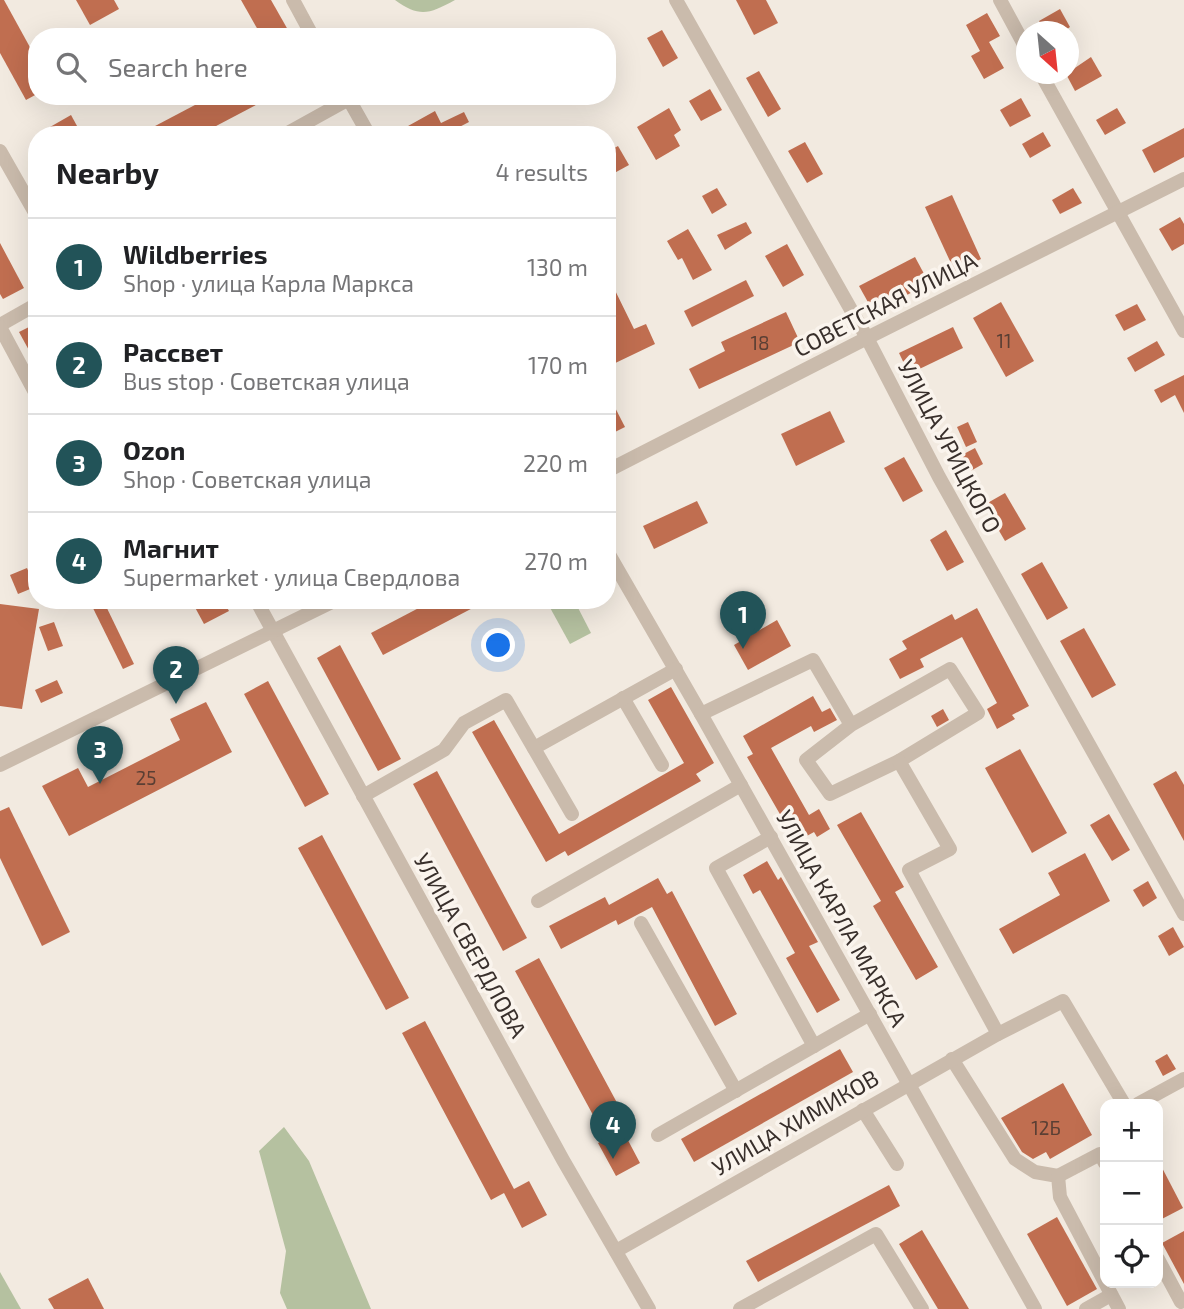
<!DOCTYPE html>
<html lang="en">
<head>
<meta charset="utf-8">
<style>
  :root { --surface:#fff; --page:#f2f2f2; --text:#202124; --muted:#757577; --line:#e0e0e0; --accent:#225358 }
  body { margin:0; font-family:"Exo 2",sans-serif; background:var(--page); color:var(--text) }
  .controls { position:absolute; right:21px; bottom:21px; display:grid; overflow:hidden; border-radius:14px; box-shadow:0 7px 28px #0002 }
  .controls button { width:63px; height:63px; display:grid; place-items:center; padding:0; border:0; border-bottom:2px solid var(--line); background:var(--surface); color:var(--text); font:35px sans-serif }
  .compass { position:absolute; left:1016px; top:21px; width:63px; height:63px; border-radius:50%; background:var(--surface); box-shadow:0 7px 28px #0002; rotate:153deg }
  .you { position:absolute; left:499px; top:646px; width:24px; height:24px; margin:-18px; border:5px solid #fff; border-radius:50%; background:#1a73e8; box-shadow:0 0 0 10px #1a73e833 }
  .badge { display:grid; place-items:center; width:46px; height:46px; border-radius:50%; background:var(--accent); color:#fff; font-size:23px; font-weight:700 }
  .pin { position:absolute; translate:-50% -58px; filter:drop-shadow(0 2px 4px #0008) }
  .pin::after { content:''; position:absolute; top:37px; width:24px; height:21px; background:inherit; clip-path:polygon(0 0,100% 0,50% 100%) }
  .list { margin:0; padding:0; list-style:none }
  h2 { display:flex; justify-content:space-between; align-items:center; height:91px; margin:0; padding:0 28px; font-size:30px }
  h2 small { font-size:23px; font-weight:400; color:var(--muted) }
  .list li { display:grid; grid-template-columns:46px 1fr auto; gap:21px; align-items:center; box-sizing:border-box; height:98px; padding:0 28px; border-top:2px solid var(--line) }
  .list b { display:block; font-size:26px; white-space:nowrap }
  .list p { margin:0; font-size:23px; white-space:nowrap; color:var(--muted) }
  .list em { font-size:23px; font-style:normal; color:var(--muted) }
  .icon { flex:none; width:38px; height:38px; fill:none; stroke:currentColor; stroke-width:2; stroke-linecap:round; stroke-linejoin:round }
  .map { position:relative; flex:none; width:1184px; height:1309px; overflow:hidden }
  .search { position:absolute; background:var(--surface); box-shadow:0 7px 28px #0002; left:28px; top:28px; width:588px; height:77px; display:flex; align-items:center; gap:18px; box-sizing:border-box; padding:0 24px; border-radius:28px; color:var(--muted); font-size:26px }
  .panel { position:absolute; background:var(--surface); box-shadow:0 7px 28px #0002; left:28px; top:126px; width:588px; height:483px; border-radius:28px }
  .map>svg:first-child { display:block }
</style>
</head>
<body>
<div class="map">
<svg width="1184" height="1309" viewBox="0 0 1184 1309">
  <rect width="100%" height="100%" fill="#f2eae0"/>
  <g fill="#b5c1a0">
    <path d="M395,0H455C429,14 420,18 395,0Z"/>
    <polygon points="555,600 574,600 591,633 570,644 548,604"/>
    <polygon points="284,1127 309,1161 371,1309 287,1309 280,1293 286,1251 259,1151"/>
    <polygon points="0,1272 21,1309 0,1309"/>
  </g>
  <g fill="#c06e50">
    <polygon points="0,0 4,0 37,60 37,94 26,100 0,53"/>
    <polygon points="76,0 114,0 119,9 90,25"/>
    <polygon points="241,0 271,0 292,37 262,37"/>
    <polygon points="736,0 766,0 778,23 754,35"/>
    <polygon points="1060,9 1070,27 1063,32 1045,32 1039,21"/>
    <polygon points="987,13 1000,36 989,42 1004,68 984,79 971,56 980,51 966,25"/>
    <polygon points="662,30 678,58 663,67 647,38"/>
    <polygon points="1091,57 1102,76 1075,91 1066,74"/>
    <polygon points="759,71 781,109 768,117 746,78"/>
    <polygon points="710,89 722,110 701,121 689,101"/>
    <polygon points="212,96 273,96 199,135 138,135"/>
    <polygon points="1021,98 1031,116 1010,127 1000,110"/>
    <polygon points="669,108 681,130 674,135 680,146 656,160 637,127"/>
    <polygon points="1117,108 1126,123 1105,135 1096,120"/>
    <polygon points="435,111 441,123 464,112 469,122 444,135 413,135 408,126"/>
    <polygon points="71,115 82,135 36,135"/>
    <polygon points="1184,128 1184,157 1154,173 1142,150"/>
    <polygon points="1043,132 1051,146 1030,158 1022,144"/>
    <polygon points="805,142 823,174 807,183 788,151"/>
    <polygon points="618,146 629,165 607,177 607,152"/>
    <polygon points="717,188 727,205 712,214 702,196"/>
    <polygon points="1073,188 1082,203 1060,214 1052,200"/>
    <polygon points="952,195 981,259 955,272 925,207"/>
    <polygon points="1180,217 1184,224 1184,244 1172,251 1159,229"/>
    <polygon points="746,222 752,233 725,250 717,235"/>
    <polygon points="688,229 712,270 693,280 682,258 678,260 667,241"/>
    <polygon points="0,243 24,288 3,299 0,294"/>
    <polygon points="787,244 804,275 783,287 765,256"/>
    <polygon points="915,257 929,283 874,313 859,286"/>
    <polygon points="607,274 634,329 646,324 655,344 607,367"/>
    <polygon points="746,280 754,296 692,327 684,311"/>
    <polygon points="1001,302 1034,361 1006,377 973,318"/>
    <polygon points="1137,304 1146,320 1124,331 1115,315"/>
    <polygon points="786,312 800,342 699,389 689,369 725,351 721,342"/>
    <polygon points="37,323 37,365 19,332"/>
    <polygon points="953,327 963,348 909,374 899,353"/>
    <polygon points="1157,341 1165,355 1135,372 1127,358"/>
    <polygon points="1184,375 1184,413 1175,395 1161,403 1154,390"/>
    <polygon points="607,392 625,427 607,436"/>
    <polygon points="830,411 845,442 796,466 781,434"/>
    <polygon points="968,422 977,442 966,447 957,427"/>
    <polygon points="975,448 983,464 967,473 958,457"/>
    <polygon points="904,457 923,491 903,502 884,468"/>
    <polygon points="1005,493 1026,529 1005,541 984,505"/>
    <polygon points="697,501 708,523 654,549 643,526"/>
    <polygon points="946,530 964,562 947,571 930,540"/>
    <polygon points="1042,562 1068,608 1047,620 1021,574"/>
    <polygon points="27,568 35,587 18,594 10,575"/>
    <polygon points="89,600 103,600 134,664 123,669"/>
    <polygon points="191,600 223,600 229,611 204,624"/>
    <polygon points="434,600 488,600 383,655 371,633"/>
    <polygon points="0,604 39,609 22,709 0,706"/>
    <polygon points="977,608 1029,706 1012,715 1015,719 997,729 987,709 997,703 962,637 920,659 924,667 900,679 889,659 907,649 902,641 952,614 955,620"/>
    <polygon points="777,620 791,646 748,670 734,645"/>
    <polygon points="54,622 63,646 48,651 39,627"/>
    <polygon points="1084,628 1116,685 1092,698 1060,641"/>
    <polygon points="340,645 401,759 378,771 317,658"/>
    <polygon points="57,680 63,693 41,703 35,690"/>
    <polygon points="268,681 329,794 305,807 244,694"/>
    <polygon points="671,687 714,763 696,774 701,781 568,856 565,851 546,862 472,732 494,720 559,834 684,763 648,700"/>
    <polygon points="813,696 822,712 830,708 837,720 814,732 811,726 771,748 809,815 819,809 830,829 817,837 814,832 796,842 747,757 753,754 743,736"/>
    <polygon points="206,702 232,752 69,836 42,786 78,768 88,787 180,740 170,719"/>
    <polygon points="943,709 949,720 937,727 931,716"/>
    <polygon points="1020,749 1067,833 1032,853 985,768"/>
    <polygon points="437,771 527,938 503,951 413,784"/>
    <polygon points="1176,771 1184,785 1184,841 1153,784"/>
    <polygon points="9,807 70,932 42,946 0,858 0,811"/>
    <polygon points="861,812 904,887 895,892 938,967 916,980 873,906 881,901 837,825"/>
    <polygon points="1109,814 1130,850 1112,861 1090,825"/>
    <polygon points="322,835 409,998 386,1010 298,848"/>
    <polygon points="1085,853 1110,901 1013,954 999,929 1060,895 1048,873"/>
    <polygon points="767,861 778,880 781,877 818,942 809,946 840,1000 817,1013 786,958 795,953 760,890 753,894 743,875"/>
    <polygon points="658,878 667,894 672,891 737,1014 715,1026 652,907 618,925 616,920 561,949 549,926 605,897 609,905"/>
    <polygon points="1148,881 1157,898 1143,907 1133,890"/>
    <polygon points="1173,927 1184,947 1169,956 1158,936"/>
    <polygon points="539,958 629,1125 622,1129 640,1163 616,1176 598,1143 606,1139 515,971"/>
    <polygon points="425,1021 514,1189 529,1181 547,1215 522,1228 504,1193 491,1200 402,1033"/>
    <polygon points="840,1049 853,1072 694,1162 681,1139"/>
    <polygon points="1167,1054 1176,1069 1163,1076 1155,1061"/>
    <polygon points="1063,1083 1092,1135 1050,1159 1046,1152 1033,1159 1022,1152 1001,1118"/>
    <polygon points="1158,1160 1183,1208 1158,1221"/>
    <polygon points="889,1185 900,1206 758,1282 746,1261"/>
    <polygon points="1057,1217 1097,1289 1067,1306 1027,1234"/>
    <polygon points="922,1230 969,1309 938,1309 899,1244"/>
    <polygon points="1184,1231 1184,1284 1162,1243"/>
    <polygon points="88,1278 104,1309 54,1309 48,1299"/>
  </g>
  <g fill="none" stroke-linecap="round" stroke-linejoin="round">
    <g stroke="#cabbac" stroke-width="14">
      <polyline points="293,0 313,37"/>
      <polyline points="676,0 867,338 939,477 1184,914"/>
      <polyline points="1000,0 1026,48"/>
      <polyline points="1041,74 1184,331"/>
      <polyline points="347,96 369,135"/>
      <polyline points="284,135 349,99"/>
      <polyline points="0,151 37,216"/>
      <polyline points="0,325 37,304"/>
      <polyline points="0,327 37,396"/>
      <polyline points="607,471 867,338 1184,179"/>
      <polyline points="607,551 701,714 1035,1309"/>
      <polyline points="256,600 563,1160 649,1309"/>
      <polyline points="623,698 662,765"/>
      <polyline points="701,714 813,660 851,725 950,669 978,713 899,761 830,794 806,760 851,725"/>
      <polyline points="534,748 676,669"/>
      <polyline points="899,761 950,849 909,870 998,1034 1063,1001 1124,1104"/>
      <polyline points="0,765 336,600"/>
      <polyline points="363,796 444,750 464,723 506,700 572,814"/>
      <polyline points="771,837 716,868 814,1046"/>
      <polyline points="538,901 741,785"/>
      <polyline points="641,923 736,1091"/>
      <polyline points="952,1059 1015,1159 1035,1172 1058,1176 1060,1197 1119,1309"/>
      <polyline points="1138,1104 1184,1079"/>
      <polyline points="863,1110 897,1164"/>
      <polyline points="658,1135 870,1014"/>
      <polyline points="1058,1176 1100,1154 1105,1163"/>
      <polyline points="616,1251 998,1034"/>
      <polyline points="1158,1259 1181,1302"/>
      <polyline points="740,1309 876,1234 922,1309"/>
      <polyline points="1086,1309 1111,1295"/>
    </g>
  </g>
  <g text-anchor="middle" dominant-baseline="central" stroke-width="7" stroke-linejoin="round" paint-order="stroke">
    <g font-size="19" fill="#5a3f34">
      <text x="1004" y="340">11</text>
      <text x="760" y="342">18</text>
      <text x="146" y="777">25</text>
      <text x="1046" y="1127">12Б</text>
    </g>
    <g font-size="23" fill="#382f2b" stroke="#faf4ed">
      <text transform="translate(885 304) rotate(-27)">СОВЕТСКАЯ УЛИЦА</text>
      <text transform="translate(950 446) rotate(62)">УЛИЦА УРИЦКОГО</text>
      <text transform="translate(842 918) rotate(61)">УЛИЦА КАРЛА МАРКСА</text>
      <text transform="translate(471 945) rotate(61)">УЛИЦА СВЕРДЛОВА</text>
      <text transform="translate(795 1122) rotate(-30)">УЛИЦА ХИМИКОВ</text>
    </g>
  </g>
</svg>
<div class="controls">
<button>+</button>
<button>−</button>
<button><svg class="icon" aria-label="locate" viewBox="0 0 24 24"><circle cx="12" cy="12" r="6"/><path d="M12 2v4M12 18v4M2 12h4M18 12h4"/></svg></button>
</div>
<svg class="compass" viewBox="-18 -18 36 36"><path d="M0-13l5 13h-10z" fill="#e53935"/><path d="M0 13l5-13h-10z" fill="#757577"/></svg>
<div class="you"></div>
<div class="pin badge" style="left:743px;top:649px">1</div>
<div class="pin badge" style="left:176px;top:704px">2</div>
<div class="pin badge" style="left:100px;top:784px">3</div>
<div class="pin badge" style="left:613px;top:1159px">4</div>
<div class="search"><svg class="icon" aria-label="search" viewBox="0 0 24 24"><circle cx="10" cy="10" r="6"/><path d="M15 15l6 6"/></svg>Search here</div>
<section class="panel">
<h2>Nearby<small>4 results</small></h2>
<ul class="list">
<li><span class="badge">1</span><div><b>Wildberries</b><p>Shop · улица Карла Маркса</p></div><em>130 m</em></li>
<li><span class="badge">2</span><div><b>Рассвет</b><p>Bus stop · Советская улица</p></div><em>170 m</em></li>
<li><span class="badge">3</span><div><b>Ozon</b><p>Shop · Советская улица</p></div><em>220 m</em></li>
<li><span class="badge">4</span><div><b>Магнит</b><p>Supermarket · улица Свердлова</p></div><em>270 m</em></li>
</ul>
</section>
</div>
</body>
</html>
